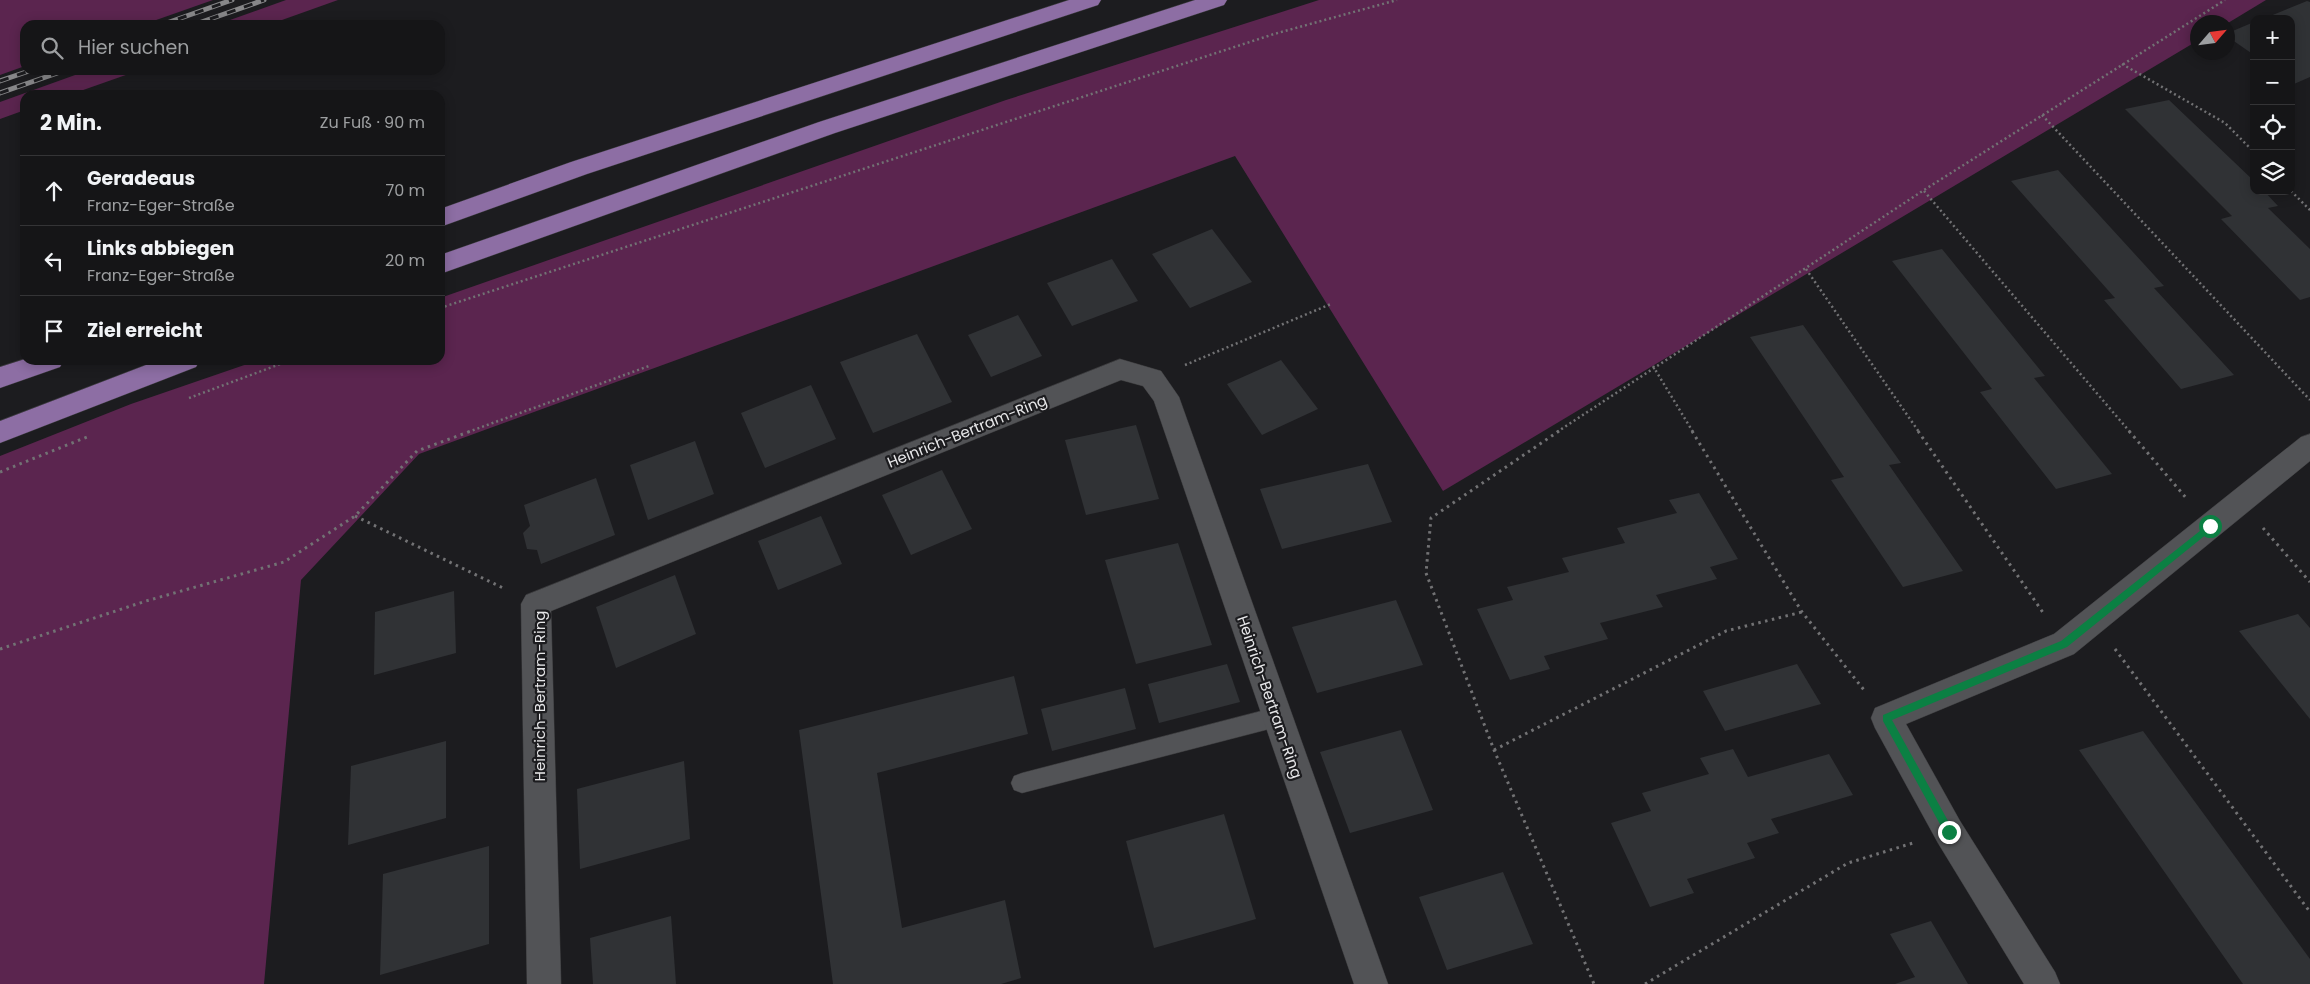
<!DOCTYPE html>
<html lang="de">
<head>
<meta charset="utf-8">
<style>
  :root { --surface:#151517; --page:#222224; --text:#f1f3f6; --muted:#9d9fa1; --line:#343436 }
  body { margin:0; font-family:Poppins,sans-serif; background:var(--page); color:var(--text) }
  .controls { position:absolute; right:15px; top:15px; display:grid; overflow:hidden; border-radius:10px; box-shadow:0 2px 12px #0003 }
  .controls button { width:45px; height:45px; display:grid; place-items:center; padding:0; border:0; border-bottom:1px solid var(--line); background:var(--surface); color:var(--text); font:25px sans-serif }
  .compass { position:absolute; left:2190px; top:15px; width:45px; height:45px; border-radius:50%; background:var(--surface); box-shadow:0 2px 12px #0003; rotate:62deg }
  .stop { position:absolute; width:15px; height:15px; margin:-11px; border:4px solid #0b8043; border-radius:50%; background:#fff }
  .stop.end { background:#0b8043; border-color:#fff; box-shadow:0 1px 5px #0008 }
  .list { margin:0; padding:0; list-style:none }
  h2 { display:flex; justify-content:space-between; align-items:center; height:65px; margin:0; padding:0 20px; font-size:21px }
  h2 small { font-size:16px; font-weight:400; color:var(--muted) }
  .list li { display:grid; grid-template-columns:32px 1fr auto; gap:15px; align-items:center; box-sizing:border-box; height:70px; padding:0 20px; border-top:1px solid var(--line) }
  .list b { display:block; font-size:19px; white-space:nowrap }
  .list p { margin:0; font-size:16px; white-space:nowrap; color:var(--muted) }
  .list em { font-size:16px; font-style:normal; color:var(--muted) }
  .icon { flex:none; width:28px; height:28px; fill:none; stroke:currentColor; stroke-width:2; stroke-linecap:round; stroke-linejoin:round }
  .map { position:relative; flex:none; width:2310px; height:984px; overflow:hidden }
  .search { position:absolute; background:var(--surface); box-shadow:0 2px 12px #0003; left:20px; top:20px; width:425px; height:55px; display:flex; align-items:center; gap:12px; box-sizing:border-box; padding:0 18px; border-radius:15px; color:var(--muted); font-size:19px }
  .panel { position:absolute; background:var(--surface); box-shadow:0 2px 12px #0003; left:20px; top:90px; width:425px; height:275px; border-radius:15px }
  .map>svg:first-child { display:block }
</style>
</head>
<body>
<div class="map">
<svg width="2310" height="984" viewBox="0 0 2310 984">
  <rect width="100%" height="100%" fill="#1c1c1f"/>
  <g fill="#5b254f">
    <polygon points="0,0 213,0 142,25 25,25 25,66 0,75"/>
    <polygon points="286,0 338,0 268,25 216,25"/>
    <polygon points="1319,0 2266,0 2228,23 2198,22 2197,41 1443,491 1235,156 419,454 301,580 264,984 0,984 0,456 131,404 259,360 440,360 440,298 1006,100"/>
    <polygon points="89,70 140,70 69,95 25,95 25,110 0,119 0,102"/>
  </g>
  <g fill="#303235">
    <polygon points="2307,1 2310,2 2310,77 2294,84 2291,82 2291,19 2263,19"/>
    <polygon points="2254,22 2254,55 2228,37 2228,33"/>
    <polygon points="2169,100 2254,181 2254,191 2264,191 2278,206 2268,208 2310,249 2310,297 2300,300 2221,219 2232,216 2125,109"/>
    <polygon points="2058,170 2164,286 2154,288 2234,375 2181,389 2104,300 2115,298 2011,181"/>
    <polygon points="1212,229 1252,282 1190,308 1152,254"/>
    <polygon points="1942,249 2045,376 2034,378 2112,474 2056,489 1980,392 1992,389 1892,261"/>
    <polygon points="1112,259 1138,301 1072,326 1047,283"/>
    <polygon points="1018,315 1042,356 991,377 968,335"/>
    <polygon points="1803,325 1901,463 1889,465 1963,571 1903,587 1831,480 1844,477 1750,337"/>
    <polygon points="917,334 952,402 873,433 840,362"/>
    <polygon points="1281,360 1318,409 1262,435 1227,384"/>
    <polygon points="811,385 836,439 765,468 741,413"/>
    <polygon points="1136,425 1159,499 1086,515 1065,440"/>
    <polygon points="695,441 714,494 648,520 630,465"/>
    <polygon points="1368,464 1392,522 1282,549 1260,489"/>
    <polygon points="942,470 972,529 911,555 882,495"/>
    <polygon points="596,478 615,535 541,564 537,550 527,549 523,533 530,526 524,505"/>
    <polygon points="1699,493 1738,559 1710,567 1717,579 1656,595 1663,607 1600,623 1608,639 1544,656 1550,669 1510,680 1477,609 1513,600 1507,587 1569,572 1562,558 1625,543 1617,528 1677,513 1669,500"/>
    <polygon points="821,516 842,564 778,590 758,541"/>
    <polygon points="1178,543 1212,645 1136,664 1105,560"/>
    <polygon points="675,575 696,634 616,668 596,607"/>
    <polygon points="454,591 456,653 374,675 375,612"/>
    <polygon points="1396,600 1423,665 1317,693 1292,627"/>
    <polygon points="2298,614 2310,628 2310,719 2239,631"/>
    <polygon points="1227,664 1240,702 1159,723 1148,684"/>
    <polygon points="1797,664 1821,704 1725,731 1703,691"/>
    <polygon points="1014,676 1028,734 877,773 902,928 1005,900 1021,978 1001,984 833,984 799,730"/>
    <polygon points="1125,688 1136,729 1052,751 1041,709"/>
    <polygon points="1401,730 1433,810 1350,833 1320,752"/>
    <polygon points="2143,731 2310,959 2310,984 2243,984 2079,750"/>
    <polygon points="446,741 446,818 348,845 351,766"/>
    <polygon points="1733,749 1748,777 1829,754 1853,795 1771,819 1779,833 1747,843 1755,858 1687,879 1694,893 1650,907 1611,823 1651,811 1642,793 1709,774 1700,758"/>
    <polygon points="684,761 690,839 580,869 577,789"/>
    <polygon points="1224,814 1256,919 1154,948 1126,841"/>
    <polygon points="489,846 489,944 380,975 383,874"/>
    <polygon points="1503,872 1533,944 1447,970 1419,897"/>
    <polygon points="671,916 676,984 593,984 590,938"/>
    <polygon points="1931,921 1968,984 1895,984 1915,977 1890,934"/>
  </g>
  <g fill="none" stroke-linecap="round" stroke-linejoin="round">
    <g stroke="#38383a" stroke-width="1">
      <polygon id="service" points="1277,707 1284,710 1287,717 1284,724 1277,727 1022,793 1014,790 1011,783 1014,776 1022,773"/>
    </g>
    <g stroke="#38383a" stroke-width="1">
      <g id="minor">
        <polygon points="1120,359 1161,371 1179,397 1388,984 1354,984 1154,401 1143,386 1121,380 551,611 561,984 527,984 521,604 526,595"/>
        <polygon points="2310,434 2310,461 2074,654 1906,724 1960,821 2055,972 2060,984 2024,984 1938,843 1875,728 1871,718 1875,708 2054,634 2301,437"/>
      </g>
    </g>
    <g stroke="#38383a" stroke-width="1">
      <g id="trunk">
        <polygon points="1069,0 1101,0 1098,5 587,174 440,227 440,209 571,162"/>
        <polygon points="1195,0 1227,0 1224,5 835,133 440,274 440,255 819,122"/>
        <polygon points="25,359 25,360 64,360 60,367 0,388 0,367"/>
        <polygon points="159,360 200,360 196,367 0,443 0,421"/>
      </g>
    </g>
    <g stroke="#727274" stroke-width="2.5" stroke-dasharray="2 3" stroke-linecap="butt">
      <polyline points="2122,64 2225,123 2254,152"/>
      <polyline points="2042,115 2310,400"/>
      <polyline points="1924,191 2130,432"/>
      <polyline points="2291,191 2310,210"/>
      <polyline points="1806,269 1919,432"/>
      <polyline points="440,308 1274,34 1397,0"/>
      <polyline points="1185,365 1331,304"/>
      <polyline points="1653,366 1693,432"/>
      <polyline points="189,398 291,360"/>
      <polyline points="468,432 649,366"/>
      <polyline points="1557,432 1924,190 2225,0"/>
    </g>
    <g stroke="#727274" stroke-width="3" stroke-dasharray="2.5 4.5" stroke-linecap="butt">
      <polyline points="1559,431 1431,518 1426,573 1494,750 1594,984"/>
      <polyline points="1692,431 1802,612 1864,690"/>
      <polyline points="1918,431 2044,614"/>
      <polyline points="2129,431 2187,499"/>
      <polyline points="0,472 87,437"/>
      <polyline points="355,516 503,588"/>
      <polyline points="2263,528 2310,582"/>
      <polyline points="0,649 146,601 284,562 355,516 417,451 471,431"/>
      <polyline points="2115,649 2310,912"/>
      <polyline points="1494,750 1726,631 1802,612"/>
      <polyline points="1645,984 1848,863 1913,843"/>
    </g>
    <use href="#service" fill="#525356" fill-rule="evenodd"/>
    <use href="#minor" fill="#525356" fill-rule="evenodd"/>
    <use href="#trunk" fill="#8d6ea4" fill-rule="evenodd"/>
    <g stroke="#878789" stroke-width="5">
      <g id="rail">
        <polyline points="161,25 232,0"/>
        <polyline points="193,25 264,0"/>
        <polyline points="0,81 32,70"/>
        <polyline points="0,93 66,70"/>
      </g>
    </g>
    <use href="#rail" stroke="#1c1c1f" stroke-width="3" stroke-dasharray="9" stroke-linecap="butt"/>
  </g>
  <polygon fill="#0b8043" points="2210,523 2214,526 2213,529 2067,647 1892,720 1952,828 1952,835 1946,835 1883,721 1883,715 2061,641"/>
  <g text-anchor="middle" dominant-baseline="central" stroke-width="4.5" stroke-linejoin="round" paint-order="stroke">
    <g font-size="15" fill="#e7e7e9" stroke="#1c1c1f">
      <text transform="translate(967 431) rotate(-22)">Heinrich-Bertram-Ring</text>
      <text transform="translate(539 696) rotate(-90)">Heinrich-Bertram-Ring</text>
      <text transform="translate(1270 697) rotate(71)">Heinrich-Bertram-Ring</text>
    </g>
  </g>
</svg>
<div class="controls">
<button>+</button>
<button>−</button>
<button><svg class="icon" aria-label="locate" viewBox="0 0 24 24"><circle cx="12" cy="12" r="6"/><path d="M12 2v4M12 18v4M2 12h4M18 12h4"/></svg></button>
<button><svg class="icon" aria-label="layers" viewBox="0 0 24 24"><path d="M12 4l9 5-9 5-9-5zM3 14l9 5 9-5"/></svg></button>
</div>
<svg class="compass" viewBox="-18 -18 36 36"><path d="M0-13l5 13h-10z" fill="#e53935"/><path d="M0 13l5-13h-10z" fill="#9d9fa1"/></svg>
<div class="stop" style="left:2210px;top:526px"></div>
<div class="stop end" style="left:1949px;top:832px"></div>
<div class="search"><svg class="icon" aria-label="search" viewBox="0 0 24 24"><circle cx="10" cy="10" r="6"/><path d="M15 15l6 6"/></svg>Hier suchen</div>
<section class="panel">
<h2>2 Min.<small>Zu Fuß · 90 m</small></h2>
<ul class="list">
<li><svg class="icon" aria-label="ahead" viewBox="0 0 24 24"><path d="M12 20V5M6 11l6-6 6 6"/></svg><div><b>Geradeaus</b><p>Franz-Eger-Straße</p></div><em>70 m</em></li>
<li><svg class="icon" aria-label="left" viewBox="0 0 24 24"><path d="M17 20v-9H6M10 6l-5 5 5 5"/></svg><div><b>Links abbiegen</b><p>Franz-Eger-Straße</p></div><em>20 m</em></li>
<li><svg class="icon" aria-label="arrive" viewBox="0 0 24 24"><path d="M6 21V4h12l-3 4 3 4H6"/></svg><div><b>Ziel erreicht</b></div></li>
</ul>
</section>
</div>
</body>
</html>
